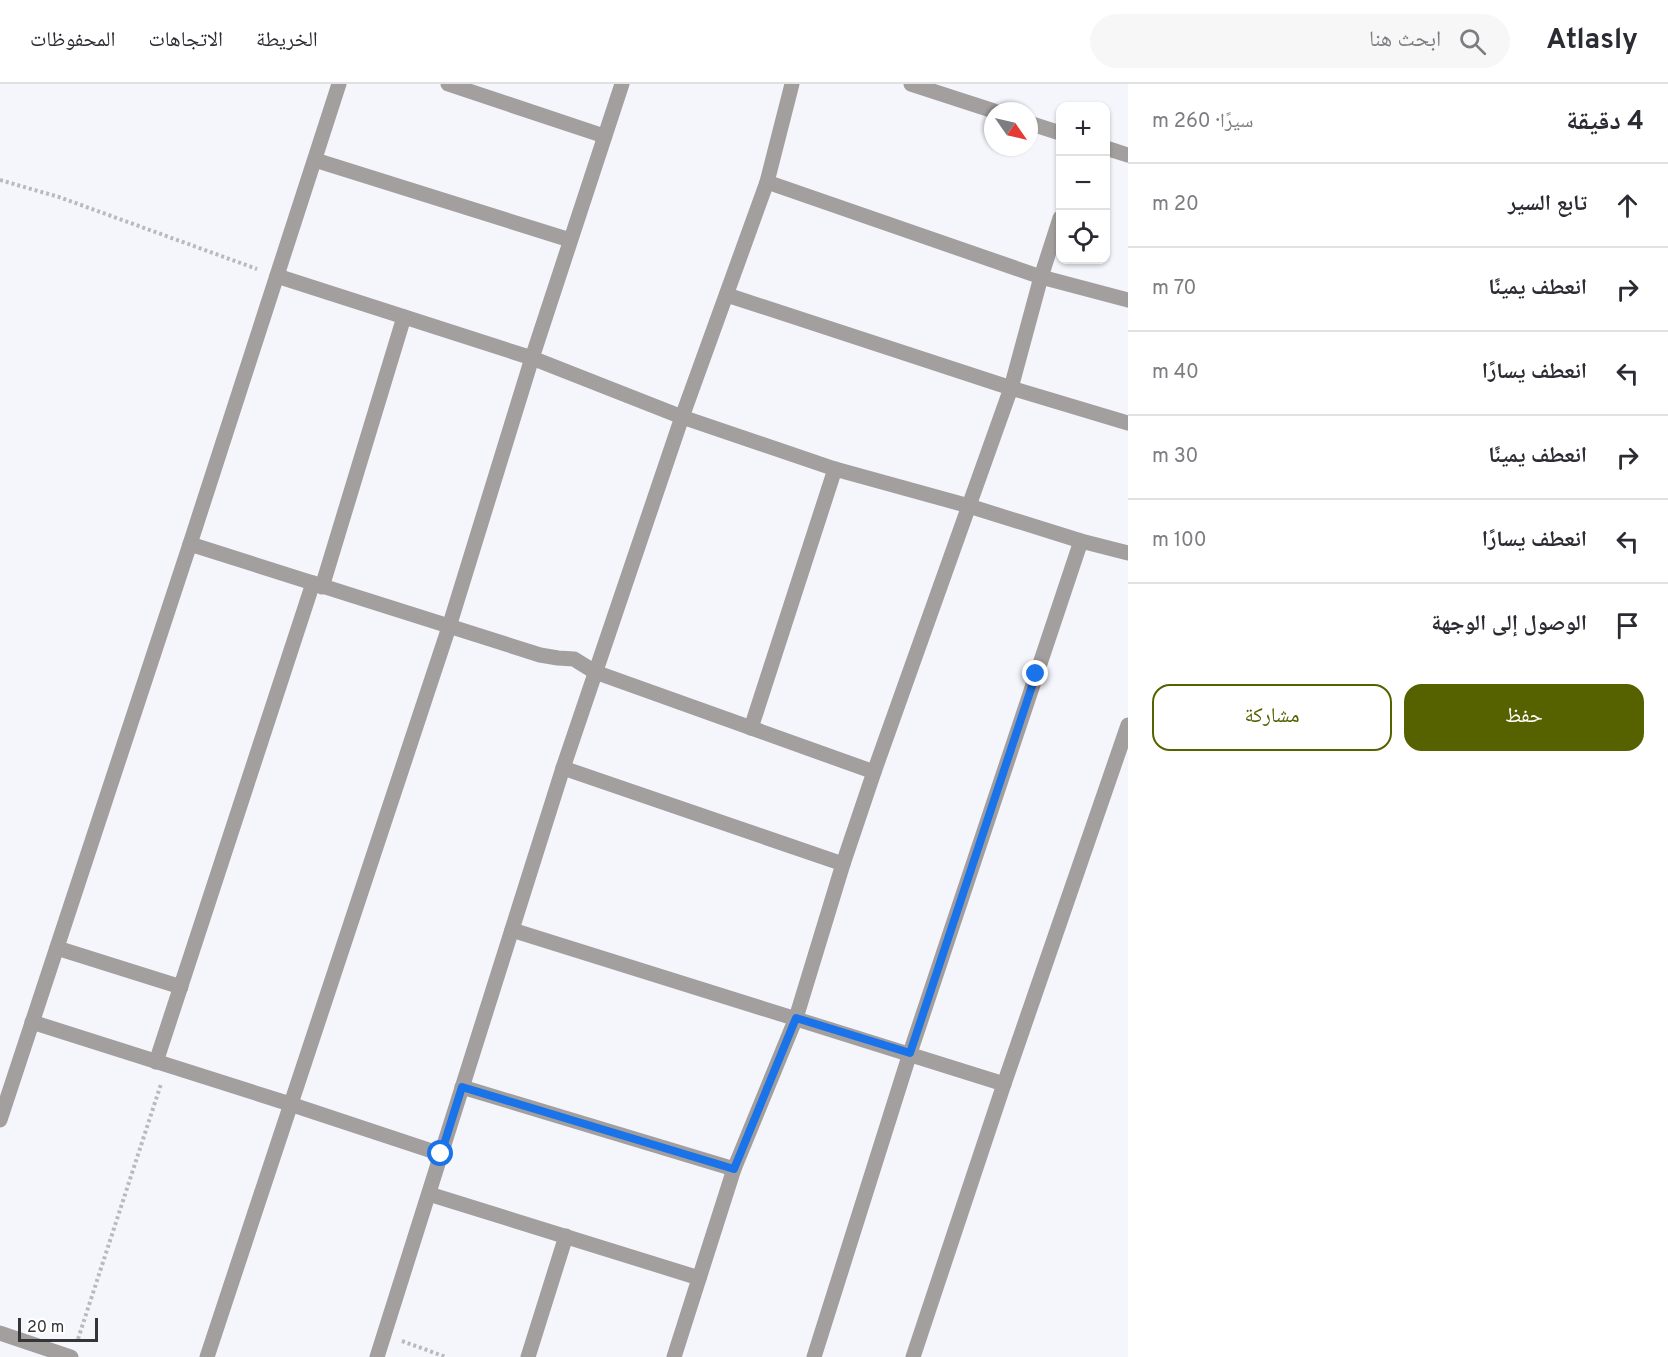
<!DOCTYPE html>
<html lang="ar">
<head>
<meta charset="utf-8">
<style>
  :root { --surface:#fff; --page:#f7f7f7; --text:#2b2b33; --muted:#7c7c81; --line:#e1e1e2; --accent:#566100 }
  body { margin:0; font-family:Overpass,"Noto Naskh Arabic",sans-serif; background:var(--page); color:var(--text); direction:rtl }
  .controls { position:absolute; right:18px; top:18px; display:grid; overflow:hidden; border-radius:12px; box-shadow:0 2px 4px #0004 }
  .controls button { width:54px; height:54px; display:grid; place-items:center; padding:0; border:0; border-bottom:2px solid var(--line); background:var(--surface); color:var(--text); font:30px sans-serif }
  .compass { position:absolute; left:984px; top:18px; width:54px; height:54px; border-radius:50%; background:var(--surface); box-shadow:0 2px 4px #0004; rotate:124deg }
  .scale { position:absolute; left:18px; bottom:15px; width:80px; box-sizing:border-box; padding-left:6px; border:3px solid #353537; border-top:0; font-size:16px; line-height:21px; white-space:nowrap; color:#353537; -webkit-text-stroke:4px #fff; paint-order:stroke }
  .stop { position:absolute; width:18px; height:18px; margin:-14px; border:4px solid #1a73e8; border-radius:50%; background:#fff }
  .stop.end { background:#1a73e8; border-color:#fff; box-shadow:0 2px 6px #0008 }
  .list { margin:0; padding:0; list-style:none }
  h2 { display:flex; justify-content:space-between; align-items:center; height:78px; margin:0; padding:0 24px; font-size:26px }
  h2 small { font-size:20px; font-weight:400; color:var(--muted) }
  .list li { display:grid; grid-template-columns:39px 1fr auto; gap:18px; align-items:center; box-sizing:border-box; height:84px; padding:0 24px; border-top:2px solid var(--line) }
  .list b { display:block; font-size:22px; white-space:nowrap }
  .list em { font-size:20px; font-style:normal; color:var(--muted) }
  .actions { display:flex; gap:12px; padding:18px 24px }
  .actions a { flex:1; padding:14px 0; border:2px solid var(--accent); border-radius:18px; text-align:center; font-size:21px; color:var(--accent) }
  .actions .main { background:var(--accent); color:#fff }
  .icon { flex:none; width:33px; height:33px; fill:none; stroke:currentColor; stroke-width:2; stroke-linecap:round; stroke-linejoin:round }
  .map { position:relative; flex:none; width:1128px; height:1273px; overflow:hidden; direction:ltr }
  header { display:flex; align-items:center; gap:36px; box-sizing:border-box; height:84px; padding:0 30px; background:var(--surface); border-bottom:2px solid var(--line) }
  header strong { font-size:28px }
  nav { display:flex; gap:33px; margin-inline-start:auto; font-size:21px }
  .search { width:420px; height:54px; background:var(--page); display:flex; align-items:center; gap:15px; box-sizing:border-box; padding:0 21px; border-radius:33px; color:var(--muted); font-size:22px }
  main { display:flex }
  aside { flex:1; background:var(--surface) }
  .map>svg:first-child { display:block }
</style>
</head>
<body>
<header>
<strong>Atlasly</strong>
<div class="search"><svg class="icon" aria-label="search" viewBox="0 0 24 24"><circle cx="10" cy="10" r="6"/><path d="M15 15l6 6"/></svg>ابحث هنا</div>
<nav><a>الخريطة</a><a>الاتجاهات</a><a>المحفوظات</a></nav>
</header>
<main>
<aside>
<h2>4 دقيقة<small>سيرًا · 260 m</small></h2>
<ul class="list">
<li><svg class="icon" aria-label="ahead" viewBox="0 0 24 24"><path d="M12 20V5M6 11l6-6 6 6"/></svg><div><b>تابع السير</b></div><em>20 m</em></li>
<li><svg class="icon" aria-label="right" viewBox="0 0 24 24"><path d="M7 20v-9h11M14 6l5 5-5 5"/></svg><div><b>انعطف يمينًا</b></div><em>70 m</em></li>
<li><svg class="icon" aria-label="left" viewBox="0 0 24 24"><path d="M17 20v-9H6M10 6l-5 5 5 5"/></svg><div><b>انعطف يسارًا</b></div><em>40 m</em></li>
<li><svg class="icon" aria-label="right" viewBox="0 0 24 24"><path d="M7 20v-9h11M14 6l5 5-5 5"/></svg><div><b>انعطف يمينًا</b></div><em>30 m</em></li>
<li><svg class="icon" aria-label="left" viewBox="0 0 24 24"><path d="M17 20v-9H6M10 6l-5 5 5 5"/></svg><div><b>انعطف يسارًا</b></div><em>100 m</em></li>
<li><svg class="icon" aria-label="arrive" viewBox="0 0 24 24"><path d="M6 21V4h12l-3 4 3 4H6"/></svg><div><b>الوصول إلى الوجهة</b></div></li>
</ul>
<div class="actions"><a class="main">حفظ</a><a>مشاركة</a></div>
</aside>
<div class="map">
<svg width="1128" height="1273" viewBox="0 0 1128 1273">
  <rect width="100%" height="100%" fill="#f5f6fc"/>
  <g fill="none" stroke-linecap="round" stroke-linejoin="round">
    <g stroke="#b9b9be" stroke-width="4" stroke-dasharray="3 3" stroke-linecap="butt">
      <polyline points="0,96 59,113 257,185"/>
      <polyline points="78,1255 161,1000"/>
      <polyline points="402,1257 446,1273"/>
    </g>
    <g stroke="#a29f9e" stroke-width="15">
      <polyline points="448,0 604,52"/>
      <polyline points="911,0 994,27"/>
      <polyline points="1029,39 1060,49"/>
      <polyline points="1106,64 1128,71"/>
      <polyline points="315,76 570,156"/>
      <polyline points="767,98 1041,193 1128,216"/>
      <polyline points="277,192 532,274 682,333 835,385 969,422 1081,457 1128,469"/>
      <polyline points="727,211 1011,304 1128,339"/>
      <polyline points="190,460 540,571 558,574 574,575 595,588 874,688"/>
      <polyline points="322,503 404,233"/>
      <polyline points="751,644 835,385"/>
      <polyline points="563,684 843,780"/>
      <polyline points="512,846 1004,1000"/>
      <polyline points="57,864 181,903"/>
      <polyline points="32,938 290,1020 441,1070"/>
      <polyline points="156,978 313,499"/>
      <polyline points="462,1003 734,1085"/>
      <polyline points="0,1036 190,460 339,0"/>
      <polyline points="429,1110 699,1194"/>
      <polyline points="0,1249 71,1273"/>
      <polyline points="207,1273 449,543 532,274 622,0"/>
      <polyline points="377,1273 563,684 682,333 767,98 792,0"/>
      <polyline points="528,1273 566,1152"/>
      <polyline points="674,1273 734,1085 796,934 843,780 874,688 1011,304 1041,193 1060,134"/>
      <polyline points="814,1273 910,969 1081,457"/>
      <polyline points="913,1273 1004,1000 1128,641"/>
    </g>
  </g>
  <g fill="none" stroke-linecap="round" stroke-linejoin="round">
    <polyline stroke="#1a73e8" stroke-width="8" points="441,1070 462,1003 734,1085 796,934 910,969 1036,590"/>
  </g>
</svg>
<div class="controls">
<button>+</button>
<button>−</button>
<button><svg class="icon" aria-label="locate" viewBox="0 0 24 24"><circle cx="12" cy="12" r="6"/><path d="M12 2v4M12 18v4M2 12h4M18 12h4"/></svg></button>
</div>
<svg class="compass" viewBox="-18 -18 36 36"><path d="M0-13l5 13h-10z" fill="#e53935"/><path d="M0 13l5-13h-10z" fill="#7c7c81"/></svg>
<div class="scale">20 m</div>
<div class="stop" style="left:441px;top:1070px"></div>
<div class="stop end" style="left:1036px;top:590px"></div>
</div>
</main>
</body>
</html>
